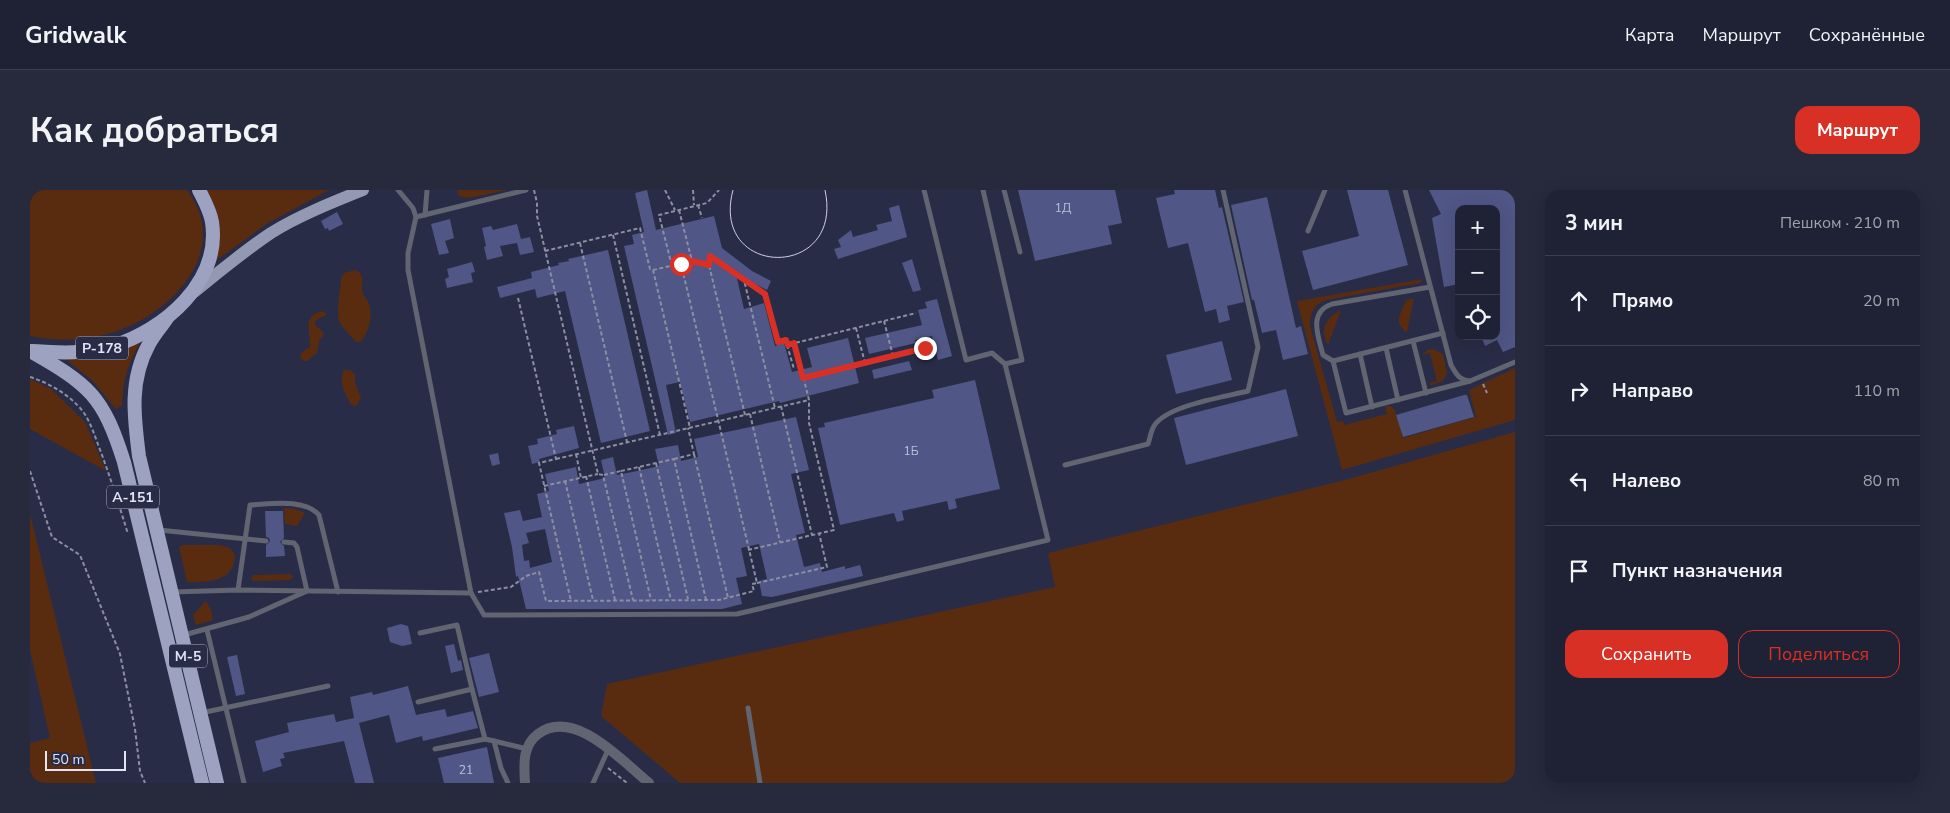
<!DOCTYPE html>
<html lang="ru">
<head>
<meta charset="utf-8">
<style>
  :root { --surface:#1f2134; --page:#27293c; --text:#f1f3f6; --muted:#a1a3ac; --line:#3c3e4f; --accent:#d93025 }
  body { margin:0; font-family:"Nunito Sans",sans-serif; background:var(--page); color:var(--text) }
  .controls { position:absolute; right:15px; top:15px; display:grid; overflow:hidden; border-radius:10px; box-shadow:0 5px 20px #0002 }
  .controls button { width:45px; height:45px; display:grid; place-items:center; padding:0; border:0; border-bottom:1px solid var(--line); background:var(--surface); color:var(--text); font:25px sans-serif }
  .scale { position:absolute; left:15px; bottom:12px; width:81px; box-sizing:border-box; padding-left:5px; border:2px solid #e1e4f5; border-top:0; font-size:14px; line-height:18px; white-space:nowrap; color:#e1e4f5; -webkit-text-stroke:4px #292c46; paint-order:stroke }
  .stop { position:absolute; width:15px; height:15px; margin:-11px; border:4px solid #d93025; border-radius:50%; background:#fff }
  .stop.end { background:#d93025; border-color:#fff; box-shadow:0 1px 5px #0008 }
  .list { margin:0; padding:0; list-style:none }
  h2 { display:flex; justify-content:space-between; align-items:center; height:65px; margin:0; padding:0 20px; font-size:21px }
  h2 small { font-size:16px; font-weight:400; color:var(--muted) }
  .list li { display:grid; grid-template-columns:32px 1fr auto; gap:15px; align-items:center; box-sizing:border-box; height:90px; padding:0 20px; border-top:1px solid var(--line) }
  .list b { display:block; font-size:19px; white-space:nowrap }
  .list em { font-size:16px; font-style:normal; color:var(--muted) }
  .actions { display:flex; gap:10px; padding:15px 20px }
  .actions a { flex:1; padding:11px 0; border:1px solid var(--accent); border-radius:15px; text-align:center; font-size:18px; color:var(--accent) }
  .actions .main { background:var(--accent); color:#fff }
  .icon { flex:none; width:28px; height:28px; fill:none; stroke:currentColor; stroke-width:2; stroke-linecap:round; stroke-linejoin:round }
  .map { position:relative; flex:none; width:1485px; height:593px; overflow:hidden; border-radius:15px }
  header { display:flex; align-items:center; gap:30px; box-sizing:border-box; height:70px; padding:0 25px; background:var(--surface); border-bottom:1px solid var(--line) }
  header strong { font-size:24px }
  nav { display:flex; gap:28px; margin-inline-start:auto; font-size:18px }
  .intro { display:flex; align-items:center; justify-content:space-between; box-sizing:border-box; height:120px; padding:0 30px }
  h1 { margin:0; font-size:35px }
  .button { padding:12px 22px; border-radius:15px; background:var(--accent); color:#fff; font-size:18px; font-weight:700 }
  main { display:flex; gap:30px; padding:0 30px }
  aside { flex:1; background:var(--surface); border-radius:15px; box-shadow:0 5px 20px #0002 }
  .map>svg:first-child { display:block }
</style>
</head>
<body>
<header>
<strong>Gridwalk</strong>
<nav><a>Карта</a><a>Маршрут</a><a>Сохранённые</a></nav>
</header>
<div class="intro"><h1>Как добраться</h1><a class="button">Маршрут</a></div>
<main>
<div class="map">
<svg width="1485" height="593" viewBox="0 0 1485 593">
  <rect width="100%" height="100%" fill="#292c46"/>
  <g fill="#592c10">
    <path d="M0,0H157C202,59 143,122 87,141C60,151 28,152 0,146Z"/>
    <polygon points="177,0 299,0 238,33 188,69 186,65 186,20"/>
    <polygon points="427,0 477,0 438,8 429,6"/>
    <path d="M325,80C337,85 330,94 333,104C335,108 338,110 339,114C343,125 339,144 330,152H326C323,148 312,137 310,133C305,123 311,100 311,88L314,83Z"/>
    <path d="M1393,89L1390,93L1296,110C1284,114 1280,123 1280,136L1307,232L1313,231L1314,235L1357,224L1355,216H1361L1365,221L1373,248L1446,227L1439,200L1485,178V230L1312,280L1267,111Z"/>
    <polygon points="1384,108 1377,142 1375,142 1369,134 1369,127 1376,110"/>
    <path d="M1311,120L1298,155C1289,139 1296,128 1311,120Z"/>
    <path d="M293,121L297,124C293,129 285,126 285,135L293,142V146L289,151L287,163L277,171H274L270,168L272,162L280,157C281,142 271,125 293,121Z"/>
    <path d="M111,151C98,174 93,188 92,215L87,219L85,218L62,190L38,171L39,169Z"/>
    <polygon points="1403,159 1413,164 1417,183 1413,191 1401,195 1399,193 1407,191 1400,163 1392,165 1397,160"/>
    <path d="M314,180H320L325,184V193L331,208L326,216L321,214C315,204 308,191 314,180Z"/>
    <polygon points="0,189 21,199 55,232 76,281 0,239"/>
    <polygon points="1485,242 1485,593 650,593 571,526 577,494 1025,397 1018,363 1315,290"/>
    <polygon points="254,318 266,319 275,323 267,336 255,334"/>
    <polygon points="0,324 66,593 0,593 0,553 20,548 0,460"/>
    <path d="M153,355H190L200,358L205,365C204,393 177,392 157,392L149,357Z"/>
    <polygon points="260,384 263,387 260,390 224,391 221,388 224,385"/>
    <polygon points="176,411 181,420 183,430 166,435 163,425"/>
  </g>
  <g fill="#505685" fill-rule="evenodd">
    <polygon points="617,0 626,40 684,26 692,58 722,81 741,91 737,100 706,84 714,119 734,113 745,156 754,153 762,182 782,177 777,158 818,148 829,193 750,213 749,211 660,232 650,192 636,195 646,243 638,245 594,56 604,54 602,45 614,42 605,3"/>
    <polygon points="988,0 1085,0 1092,33 1078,36 1082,54 1005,71"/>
    <polygon points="1144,0 1185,0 1189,18 1192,17 1214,112 1197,116 1200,130 1189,133 1186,119 1175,122 1158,53 1138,58 1126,8 1145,4"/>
    <polygon points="1317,0 1358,0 1378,75 1283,100 1272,61 1329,46"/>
    <polygon points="1399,0 1485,0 1485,157 1473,162 1467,150 1455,156 1451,146 1466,146 1466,19 1429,19 1429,94 1414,97 1402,28 1411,24"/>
    <polygon points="1237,7 1266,138 1271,136 1278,164 1253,170 1246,140 1232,143 1224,110 1222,110 1201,15"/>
    <polygon points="869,15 877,47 808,69 804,59 811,57 808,50 821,40 823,47 848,40 846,35 862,31 859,18"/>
    <polygon points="307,22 313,34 299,41 298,38 295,39 291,31"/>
    <polygon points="420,29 424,48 415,51 419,63 409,65 401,34"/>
    <polygon points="487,34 491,49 500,47 504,62 490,65 487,53 470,56 473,66 457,70 454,57 456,56 452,38 461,36 463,40"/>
    <polygon points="578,60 620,241 571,253 535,101 507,108 505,99 470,108 467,97 502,88 501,82 529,75 528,73 539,71 538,69"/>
    <polygon points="882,69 891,100 883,102 872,73"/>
    <polygon points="442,72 445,82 441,83 443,92 417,98 415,89 419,87 417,79"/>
    <polygon points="907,109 922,166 908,170 902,146 885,150 886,153 839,164 835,148 892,135 888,120 897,118 895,112"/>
    <polygon points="1192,151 1202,190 1146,204 1136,165"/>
    <polygon points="879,171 882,180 844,189 842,180"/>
    <polygon points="945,190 970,299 925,309 927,318 919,320 917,311 872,321 874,330 867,332 864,323 810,335 788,238 795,237 794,233 904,208 902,200"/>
    <polygon points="1256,199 1268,246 1156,275 1144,228"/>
    <polygon points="1434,205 1437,205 1444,227 1373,247 1366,225"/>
    <path d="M766,227L779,280L761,284L775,343L766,345L774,377L790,373L792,382L815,376V379L830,375L833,386L742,407L732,406L729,391L737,389L729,354L711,358L717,386L706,388L712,414L692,419H496L488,386L486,387L482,357L474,323L490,320L493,331L512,327L507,304L519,301L515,284L546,277L549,294L575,288L571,270L583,267L587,285L607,281L629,276L625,259L648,255L651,271L668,267L664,249ZM515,339L522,372L500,378L499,370L494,371L492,355L499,353L496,343Z"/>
    <polygon points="544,236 549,258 509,269 510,272 502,274 498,256 508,254 507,249 527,244 526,240"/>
    <polygon points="468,263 470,274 462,276 459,265"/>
    <polygon points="235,321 253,321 254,348 250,352 254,356 255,366 236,367 236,355 240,351 239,348 236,347"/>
    <polygon points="371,434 378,436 382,454 372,456 360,452 357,438"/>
    <polygon points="424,454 428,471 431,470 433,480 421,483 415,456"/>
    <polygon points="459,463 469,502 449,507 439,468"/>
    <polygon points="207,465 215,504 206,506 197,467"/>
    <polygon points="378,496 386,525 415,519 417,527 443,521 448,538 393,551 392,546 366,553 359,525 329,533 344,593 325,593 314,551 253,563 255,568 250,569 252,576 233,582 225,551 259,542 257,533 304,524 306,532 324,528 320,507 342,502 343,505"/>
    <polygon points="457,557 464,593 414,593 408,568"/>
  </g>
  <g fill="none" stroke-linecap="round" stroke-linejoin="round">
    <g stroke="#8c8fa4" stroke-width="2" stroke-dasharray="4 2.5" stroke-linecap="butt">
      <polyline points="504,0 507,13 507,26 568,284 573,285 603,410"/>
      <polyline points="635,0 645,20"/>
      <polyline points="663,0 664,15"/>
      <polyline points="668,15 672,28"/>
      <polyline points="649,20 662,71"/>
      <polyline points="583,45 630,245"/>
      <polyline points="550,53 597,252"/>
      <polyline points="515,61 610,38 620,79 623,80 660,238"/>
      <polyline points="642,76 629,25 677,13 689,0"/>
      <polyline points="623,80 662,71 679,75"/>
      <polyline points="714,90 735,104 748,152 756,150 757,155 886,123"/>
      <polyline points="488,108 526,269 509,273 541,411"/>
      <polyline points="854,131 863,166"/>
      <polyline points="826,138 835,173"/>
      <polyline points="757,155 764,179"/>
      <path d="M0,187C19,193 38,204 51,219C60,230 64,244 69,257C80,286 89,315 98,344"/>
      <polyline points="773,188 895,158"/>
      <polyline points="1453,194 1457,203"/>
      <polyline points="751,216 782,345"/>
      <polyline points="720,224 750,352"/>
      <polyline points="715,225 679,75 680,66 714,90 745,218"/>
      <polyline points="546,264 551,288"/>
      <polyline points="664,264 698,408"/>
      <polyline points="526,269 779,210"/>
      <polyline points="644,269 664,264 658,238"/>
      <polyline points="626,273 658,409"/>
      <polyline points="609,277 641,410"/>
      <polyline points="0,281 22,347 50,365 90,464 105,539 110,581 115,593"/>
      <polyline points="591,281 644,269 676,410"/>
      <polyline points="574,285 591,281 621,410"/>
      <polyline points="556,286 585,410"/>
      <polyline points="535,291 563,410"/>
      <polyline points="514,296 568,284"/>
      <polyline points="718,360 804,340 779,233 779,210 765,153"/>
      <polyline points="727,393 797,377 789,343"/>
      <polyline points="448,402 481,397 496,386 509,382 516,411 689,410 724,401 722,394 727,393 651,74"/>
      <polyline points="578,578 597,593"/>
    </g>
    <g stroke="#616471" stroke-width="5">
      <polyline points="368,0 383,18 386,27 378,63 378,80 441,403"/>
      <polyline points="894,0 936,170 962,163 975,174"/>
      <polyline points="974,0 990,62"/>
      <path d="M1375,0L1421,175C1426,184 1429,190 1440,191L1485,172"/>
      <polyline points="395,25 397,0"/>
      <polyline points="386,27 496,0"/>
      <polyline points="1278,41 1295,0"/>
      <path d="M1400,97L1302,114C1278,122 1288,146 1293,165L1303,171L1316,223L1440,191"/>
      <polyline points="1383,151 1396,203"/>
      <polyline points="1356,158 1368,210"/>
      <polyline points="1330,164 1342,217"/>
      <polyline points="1303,171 1413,143"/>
      <path d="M1035,275L1118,254C1120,248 1121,241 1124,236C1137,215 1195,207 1218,201L1228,157L1193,0"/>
      <polyline points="129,340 236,351"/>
      <path d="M208,400L220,315C241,314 274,308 289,325L308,402"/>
      <polyline points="143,402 208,400 441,403 454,425 707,424 1018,350 975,174 992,170 953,0"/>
      <polyline points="177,440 214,593"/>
      <polyline points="390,443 427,435 442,499"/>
      <polyline points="154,445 219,427 277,401 267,357 264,353 254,352"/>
      <polyline points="388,512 442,499 455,549"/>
      <polyline points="718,518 730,593"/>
      <polyline points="171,523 298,496"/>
      <polyline points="464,551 497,559"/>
      <polyline points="405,559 455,549 464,551 471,578 478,593"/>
      <polyline points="563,593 578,560"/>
    </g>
    <path stroke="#616471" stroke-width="10" d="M495,593C494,575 492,556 508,544C544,517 592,571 619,593"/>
    <path stroke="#9398b3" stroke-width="12" d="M164,102C189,82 214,61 241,43C268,26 303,12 333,0"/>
    <g stroke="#9da2c0" stroke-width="14">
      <path d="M137,128C131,137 124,145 119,154C99,190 104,227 109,266L187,593"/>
      <path d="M0,161C60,195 73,206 94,272L172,593"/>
      <path d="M3,161C30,163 57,164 83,156C134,140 191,92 182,32C180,20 174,10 169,0"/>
    </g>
    <path stroke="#ced1e3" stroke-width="1" d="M703,0C679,89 815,91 795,0"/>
  </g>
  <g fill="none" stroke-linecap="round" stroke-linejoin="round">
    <polyline stroke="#d93025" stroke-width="6" points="651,74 662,71 679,75 680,66 735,104 748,152 756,150 758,155 764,153 773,188 895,158"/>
  </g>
  <g text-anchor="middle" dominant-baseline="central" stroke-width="4" stroke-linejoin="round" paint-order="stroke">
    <g font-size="12" fill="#bdc0d9">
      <text x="1033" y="18">1Д</text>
      <text x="881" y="261">1Б</text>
      <text x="436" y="580">21</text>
    </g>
    <g fill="#292c46" stroke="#aaadc0" stroke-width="1">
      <rect x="46" y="146.5" width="52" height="23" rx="4"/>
      <rect x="77" y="295.5" width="52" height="23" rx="4"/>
      <rect x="139" y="454.5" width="38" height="23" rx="4"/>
    </g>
    <g font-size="14" font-weight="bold" fill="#e1e4f5">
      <text x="72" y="158">Р-178</text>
      <text x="103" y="307">А-151</text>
      <text x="158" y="466">М-5</text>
    </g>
  </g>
</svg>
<div class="controls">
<button>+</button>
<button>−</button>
<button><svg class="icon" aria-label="locate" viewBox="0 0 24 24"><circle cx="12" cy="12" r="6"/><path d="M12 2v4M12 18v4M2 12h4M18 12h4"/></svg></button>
</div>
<div class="scale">50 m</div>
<div class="stop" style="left:651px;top:74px"></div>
<div class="stop end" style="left:895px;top:158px"></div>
</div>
<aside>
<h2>3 мин<small>Пешком · 210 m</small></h2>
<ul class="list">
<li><svg class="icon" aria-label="ahead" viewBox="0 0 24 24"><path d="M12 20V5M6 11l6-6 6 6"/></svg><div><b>Прямо</b></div><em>20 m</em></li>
<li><svg class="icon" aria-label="right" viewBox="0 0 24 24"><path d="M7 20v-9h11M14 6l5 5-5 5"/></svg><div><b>Направо</b></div><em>110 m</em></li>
<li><svg class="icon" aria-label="left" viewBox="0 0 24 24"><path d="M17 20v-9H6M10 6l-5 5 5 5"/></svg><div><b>Налево</b></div><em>80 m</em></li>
<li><svg class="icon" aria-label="arrive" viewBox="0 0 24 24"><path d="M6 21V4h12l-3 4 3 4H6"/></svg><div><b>Пункт назначения</b></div></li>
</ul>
<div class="actions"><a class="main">Сохранить</a><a>Поделиться</a></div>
</aside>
</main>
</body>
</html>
